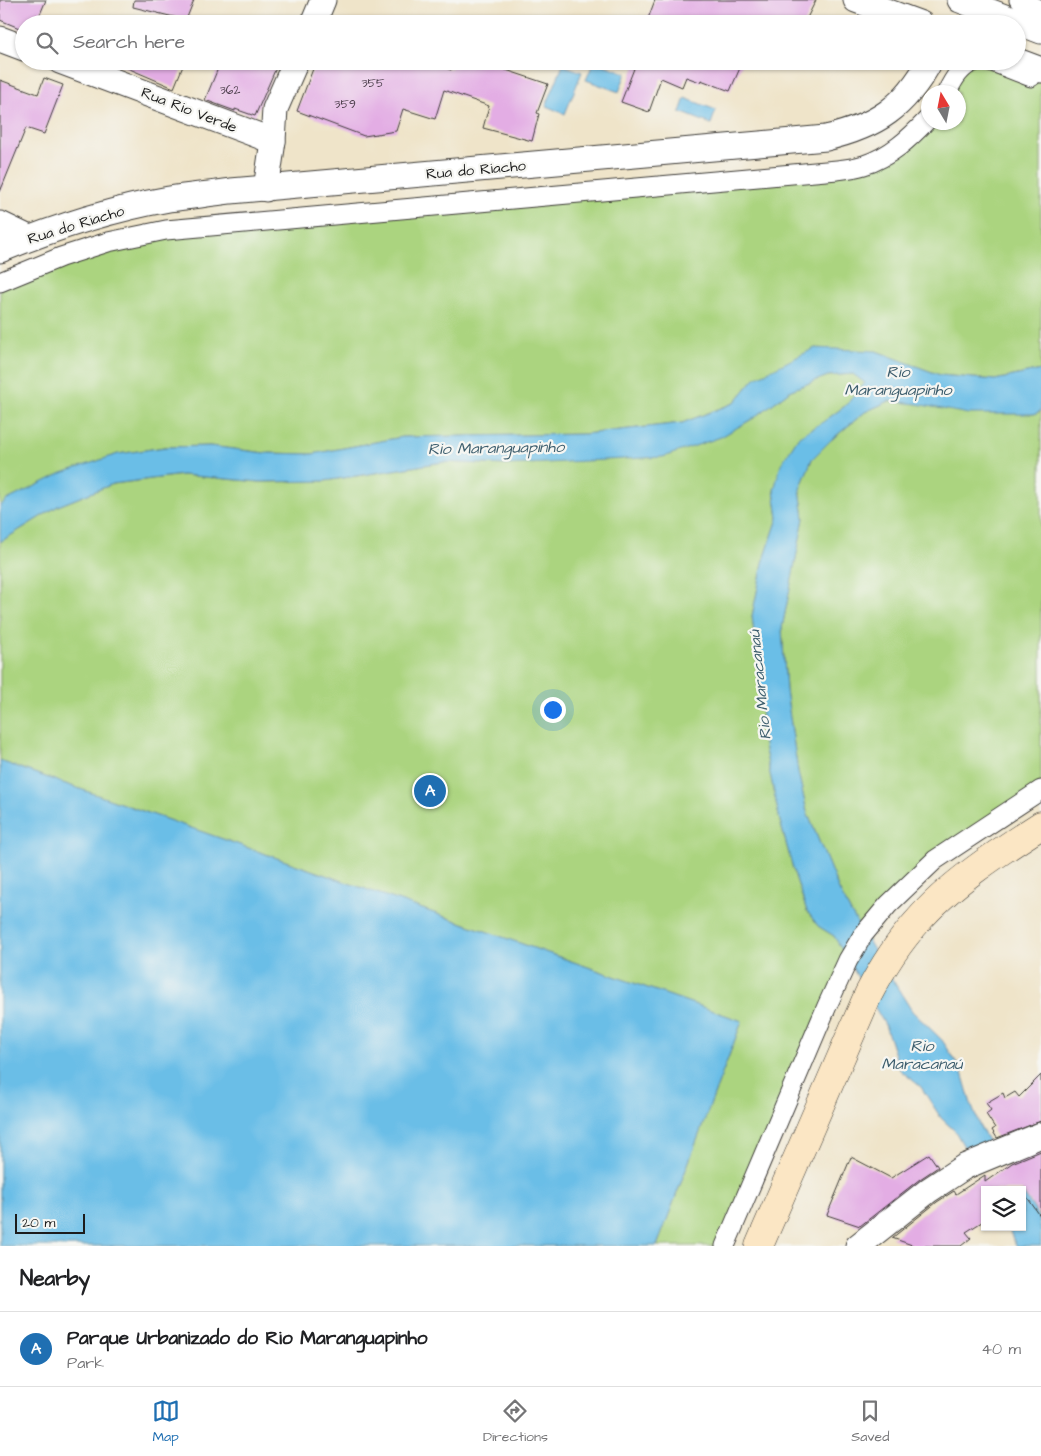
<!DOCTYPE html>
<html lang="en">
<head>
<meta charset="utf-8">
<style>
  :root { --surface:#fff; --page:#f6f6f6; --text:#202124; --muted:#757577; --line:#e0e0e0; --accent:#1f6fb2 }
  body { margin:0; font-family:"Architects Daughter",sans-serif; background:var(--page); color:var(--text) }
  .controls { position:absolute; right:15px; bottom:15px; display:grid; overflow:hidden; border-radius:0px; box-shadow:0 1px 4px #0004 }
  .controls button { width:45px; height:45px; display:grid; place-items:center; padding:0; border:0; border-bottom:1px solid var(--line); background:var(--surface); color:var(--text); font:25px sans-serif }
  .compass { position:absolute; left:921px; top:85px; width:45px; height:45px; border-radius:50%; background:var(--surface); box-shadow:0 1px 4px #0004; rotate:350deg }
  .scale { position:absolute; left:15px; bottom:12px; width:70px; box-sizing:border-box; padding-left:5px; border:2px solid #1c1c1c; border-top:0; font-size:14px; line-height:18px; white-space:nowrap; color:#1c1c1c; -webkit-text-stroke:4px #f6f6f2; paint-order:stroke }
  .you { position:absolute; left:552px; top:709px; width:18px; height:18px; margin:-12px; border:4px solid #fff; border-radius:50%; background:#1a73e8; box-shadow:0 0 0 8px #1a73e833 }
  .badge { display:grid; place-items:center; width:32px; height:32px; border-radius:50%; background:var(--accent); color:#fff; font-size:16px; font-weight:700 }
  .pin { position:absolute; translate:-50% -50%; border:2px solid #fff; box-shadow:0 1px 5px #0006 }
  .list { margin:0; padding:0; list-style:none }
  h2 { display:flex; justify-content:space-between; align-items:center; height:65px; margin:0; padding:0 20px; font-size:21px }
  h2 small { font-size:16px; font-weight:400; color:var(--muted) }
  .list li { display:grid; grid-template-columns:32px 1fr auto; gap:15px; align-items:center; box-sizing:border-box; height:75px; padding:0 20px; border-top:1px solid var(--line) }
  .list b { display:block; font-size:19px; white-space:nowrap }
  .list p { margin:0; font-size:16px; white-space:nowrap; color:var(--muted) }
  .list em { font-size:16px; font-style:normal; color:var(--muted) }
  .icon { flex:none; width:28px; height:28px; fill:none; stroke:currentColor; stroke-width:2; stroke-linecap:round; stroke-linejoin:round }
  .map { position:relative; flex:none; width:1041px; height:1246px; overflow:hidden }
  .search { position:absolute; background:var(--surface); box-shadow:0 1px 4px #0004; left:15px; right:15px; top:15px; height:55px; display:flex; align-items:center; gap:12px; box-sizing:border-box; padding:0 18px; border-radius:28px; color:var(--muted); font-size:19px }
  .sheet { height:140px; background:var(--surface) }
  nav { display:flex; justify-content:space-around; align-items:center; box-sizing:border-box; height:70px; border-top:1px solid var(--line); background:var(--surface); font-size:14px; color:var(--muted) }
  nav a { display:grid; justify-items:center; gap:2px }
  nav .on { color:var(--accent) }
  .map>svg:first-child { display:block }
</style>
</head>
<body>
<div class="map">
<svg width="1041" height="1246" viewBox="0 0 1041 1246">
  <rect width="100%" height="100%" fill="#f6f6f2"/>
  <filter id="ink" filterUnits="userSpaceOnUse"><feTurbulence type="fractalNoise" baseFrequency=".02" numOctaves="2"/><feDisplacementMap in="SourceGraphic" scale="10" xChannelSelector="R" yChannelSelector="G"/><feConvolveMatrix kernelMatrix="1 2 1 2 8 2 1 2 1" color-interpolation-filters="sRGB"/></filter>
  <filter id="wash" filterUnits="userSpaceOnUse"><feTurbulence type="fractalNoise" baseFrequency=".0096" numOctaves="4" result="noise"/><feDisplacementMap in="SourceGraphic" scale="20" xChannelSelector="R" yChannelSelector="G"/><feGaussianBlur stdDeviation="1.12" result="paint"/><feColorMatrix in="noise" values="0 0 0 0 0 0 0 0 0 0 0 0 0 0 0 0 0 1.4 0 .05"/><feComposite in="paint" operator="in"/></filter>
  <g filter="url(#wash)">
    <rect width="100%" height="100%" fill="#efe4c9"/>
    <g fill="#abd47f" stroke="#64784e">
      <polygon points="970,63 1041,81 1041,370 995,380 940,375 876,351 755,378 734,403 682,423 585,434 402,437 312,454 265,453 210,446 165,447 118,454 7,500 0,506 0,282 108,242 865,165 928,122 958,122 958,92 947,92"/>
      <polygon points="853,374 866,383 845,406 823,422 774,490 778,518 763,563 752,616 758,667 764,745 780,821 795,876 807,911 818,926 834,936 848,960 726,1246 657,1246 742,1021 0,761 0,542 58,506 113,484 182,475 260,482 325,481 443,462 507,465 754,418 791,390 828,376"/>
      <polygon points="889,401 1034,414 1041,411 1041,790 935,860 863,935 839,890 807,812 798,772 786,690 782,628 804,518 800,489 812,459 831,440 865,412"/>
    </g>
    <g fill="#6bbee7" stroke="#446d82">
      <polygon points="594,61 626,73 619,92 586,80"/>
      <polygon points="563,65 582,72 565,114 546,106"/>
      <polygon points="685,98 716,110 711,124 680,112"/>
      <polygon points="815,348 876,351 940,375 995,380 1041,370 1041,411 1034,414 968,414 917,404 889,401 865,412 831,440 812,459 800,489 804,518 782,628 786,690 798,772 807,812 839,890 851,913 912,1011 942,1040 961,1069 971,1104 980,1127 992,1147 970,1157 955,1131 941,1118 921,1087 900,1070 885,1025 848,960 834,936 818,926 807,911 795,876 780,821 764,745 758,667 752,616 763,563 778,518 774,490 781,464 799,436 823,422 845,406 865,383 853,374 828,376 791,390 754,418 721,437 663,457 507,465 443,462 325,481 260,482 182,475 113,484 58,506 0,542 0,506 7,500 62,473 118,454 165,447 210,446 265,453 312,454 402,437 585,434 682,423 734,403 755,378"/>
      <polygon points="0,761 742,1021 657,1246 0,1246"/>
      <path d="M1022,1192C1039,1215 1041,1217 1041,1246H1016L1008,1227H1022Z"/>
    </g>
    <g id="blocks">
      <g fill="#e3ade4">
        <polygon points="0,0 46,0 36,24 24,24 24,30 0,20"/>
        <polygon points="134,0 194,0 186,20 133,7"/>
        <polygon points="655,0 816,0 804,24 646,24"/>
        <polygon points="111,61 185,61 174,88"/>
        <polygon points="221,61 279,61 255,116 235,109 235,111 205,100"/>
        <polygon points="316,61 429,61 451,70 453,61 505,61 503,69 548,84 537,113 539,114 532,141 483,128 489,106 444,90 435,119 403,109 396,131 364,136 297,111"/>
        <polygon points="623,61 743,61 730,91 701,80 700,82 686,77 682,87 661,78 649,112 621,102 635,66"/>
        <polygon points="44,78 63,85 44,134 26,128 0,192 0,80 38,94"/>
        <polygon points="1041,1075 1041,1121 997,1138 992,1130 995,1128 986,1114 991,1110 986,1103 1003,1093 1005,1098 1015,1092 1019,1097"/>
        <polygon points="1041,1151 1041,1217 1022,1190 985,1190 985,1220 966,1232 971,1238 961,1246 915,1246 892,1238 937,1202 954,1191 956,1194 985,1175 985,1182 1012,1163"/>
        <polygon points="929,1154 938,1167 920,1179 860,1226 827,1215 851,1157 891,1178"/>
      </g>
    </g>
  </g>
  <g filter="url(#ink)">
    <use href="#blocks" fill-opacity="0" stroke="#3c3a36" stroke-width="1"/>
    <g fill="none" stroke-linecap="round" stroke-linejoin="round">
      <g stroke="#3c3a36" stroke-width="21">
        <g id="pedestrian">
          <polyline points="1019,0 1041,10"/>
          <polyline points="990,61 1031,77"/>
          <path d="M947,92C953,80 961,65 976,61"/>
          <path d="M0,282L61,257L108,242L166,230L837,170C846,169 855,168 864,165C890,157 910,138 928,119"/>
          <polyline points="725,1246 827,1006 848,960 863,935 888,905 935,860 1041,790"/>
        </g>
      </g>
      <g stroke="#3c3a36" stroke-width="27">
        <g id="minor">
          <polyline points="856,0 921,24"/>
          <polyline points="960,0 1041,31"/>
          <polyline points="313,24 323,0"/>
          <polyline points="0,39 24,48"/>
          <polyline points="60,61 273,141 266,189"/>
          <polyline points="1017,61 1041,70"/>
          <polyline points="273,141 275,109 296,61"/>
          <polyline points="0,224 29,238"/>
          <path d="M0,250C54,228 112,209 169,199C190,196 210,194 231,191L826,138C877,126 905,107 930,61"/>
          <polyline points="858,1246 929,1190 964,1167 1041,1135"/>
        </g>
      </g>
      <g stroke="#3c3a36" stroke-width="29">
        <path id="secondary" d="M759,1246L868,995C882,968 897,944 917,922C949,884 999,852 1041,825"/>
      </g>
      <use href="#pedestrian" stroke="#fff" stroke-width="19"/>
      <use href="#minor" stroke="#fff" stroke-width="25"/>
      <use href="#secondary" stroke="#fbe6c4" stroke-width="28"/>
    </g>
  </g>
  <g text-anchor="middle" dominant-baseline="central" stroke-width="4.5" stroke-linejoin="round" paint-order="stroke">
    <g font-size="12" fill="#4e404e">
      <text x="373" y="83">355</text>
      <text x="230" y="90">362</text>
      <text x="345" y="104">359</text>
    </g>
    <g font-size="15" fill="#1c1c1c" stroke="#f6f6f2">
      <text transform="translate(189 110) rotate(21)">Rua Rio Verde</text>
      <text transform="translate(476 170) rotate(-5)">Rua do Riacho</text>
      <text transform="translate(76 225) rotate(-17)">Rua do Riacho</text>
    </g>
    <g font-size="16" font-style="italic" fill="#3c5d6d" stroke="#f6f6f2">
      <text x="898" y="372">Rio<tspan x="898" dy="18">Maranguapinho</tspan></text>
      <text transform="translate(496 448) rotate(-1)">Rio Maranguapinho</text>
      <text transform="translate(760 685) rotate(-96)">Rio Maracanaú</text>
      <text x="922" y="1046">Rio<tspan x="922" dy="18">Maracanaú</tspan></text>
    </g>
  </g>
</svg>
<div class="controls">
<button><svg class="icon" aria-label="layers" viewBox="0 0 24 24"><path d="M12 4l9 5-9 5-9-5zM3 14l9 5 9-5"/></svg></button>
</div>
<svg class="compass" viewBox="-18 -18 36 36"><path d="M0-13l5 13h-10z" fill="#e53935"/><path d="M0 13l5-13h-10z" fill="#757577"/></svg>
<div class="scale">20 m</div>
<div class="you"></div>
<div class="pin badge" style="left:430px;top:791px">A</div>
<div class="search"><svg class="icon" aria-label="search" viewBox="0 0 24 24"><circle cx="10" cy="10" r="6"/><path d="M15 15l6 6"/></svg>Search here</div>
</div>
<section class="sheet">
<h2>Nearby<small></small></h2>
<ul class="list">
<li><span class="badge">A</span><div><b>Parque Urbanizado do Rio Maranguapinho</b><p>Park</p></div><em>40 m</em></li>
</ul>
</section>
<nav>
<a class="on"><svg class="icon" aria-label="map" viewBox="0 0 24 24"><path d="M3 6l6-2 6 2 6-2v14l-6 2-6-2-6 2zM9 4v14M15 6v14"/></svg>Map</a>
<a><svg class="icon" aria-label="directions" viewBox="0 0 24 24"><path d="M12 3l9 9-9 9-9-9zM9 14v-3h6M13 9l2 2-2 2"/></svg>Directions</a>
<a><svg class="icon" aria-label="saved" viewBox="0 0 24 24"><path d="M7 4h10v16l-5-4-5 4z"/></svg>Saved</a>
</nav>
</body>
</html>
